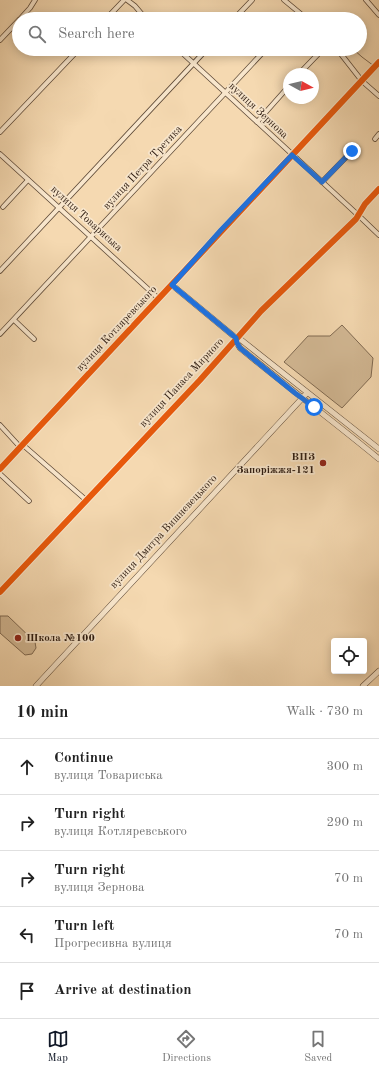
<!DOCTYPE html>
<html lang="en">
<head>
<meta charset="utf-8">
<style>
  :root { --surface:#fff; --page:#f2f2f2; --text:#222; --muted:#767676; --line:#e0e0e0; --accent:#111827 }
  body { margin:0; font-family:"Old Standard TT",serif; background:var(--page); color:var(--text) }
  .controls { position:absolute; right:12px; bottom:12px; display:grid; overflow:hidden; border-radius:4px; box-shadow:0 2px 10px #0003 }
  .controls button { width:36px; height:36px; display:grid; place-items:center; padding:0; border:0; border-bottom:1px solid var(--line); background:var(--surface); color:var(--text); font:20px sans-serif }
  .compass { position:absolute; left:283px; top:68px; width:36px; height:36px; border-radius:50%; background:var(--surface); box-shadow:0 2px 10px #0003; rotate:98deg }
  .stop { position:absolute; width:12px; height:12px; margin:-9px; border:3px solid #1a73e8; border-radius:50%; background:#fff }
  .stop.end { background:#1a73e8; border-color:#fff; box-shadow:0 1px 4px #0008 }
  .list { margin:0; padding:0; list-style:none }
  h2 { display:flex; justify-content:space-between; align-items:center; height:52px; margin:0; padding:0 16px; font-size:17px }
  h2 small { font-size:13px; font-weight:400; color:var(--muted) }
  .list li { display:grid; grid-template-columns:26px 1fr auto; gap:12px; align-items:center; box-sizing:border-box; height:56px; padding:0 16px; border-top:1px solid var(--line) }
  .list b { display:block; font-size:15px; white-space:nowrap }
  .list p { margin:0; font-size:13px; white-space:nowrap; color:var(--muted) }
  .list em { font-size:13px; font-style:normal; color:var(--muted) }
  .icon { flex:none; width:22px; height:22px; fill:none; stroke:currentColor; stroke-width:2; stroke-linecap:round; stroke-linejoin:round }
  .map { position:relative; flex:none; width:379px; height:686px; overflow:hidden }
  .search { position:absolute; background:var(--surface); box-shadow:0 2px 10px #0003; left:12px; right:12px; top:12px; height:44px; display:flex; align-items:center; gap:10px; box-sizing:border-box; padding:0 14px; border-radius:22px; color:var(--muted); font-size:15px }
  .sheet { height:332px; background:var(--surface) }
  nav { display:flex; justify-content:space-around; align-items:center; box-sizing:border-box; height:56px; border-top:1px solid var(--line); background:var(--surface); font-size:11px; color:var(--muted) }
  nav a { display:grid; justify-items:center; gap:2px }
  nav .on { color:var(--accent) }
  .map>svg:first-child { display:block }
</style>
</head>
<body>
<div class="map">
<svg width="379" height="686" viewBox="0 0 379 686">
  <rect width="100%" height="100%" fill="#f5d9b1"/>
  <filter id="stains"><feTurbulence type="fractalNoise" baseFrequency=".005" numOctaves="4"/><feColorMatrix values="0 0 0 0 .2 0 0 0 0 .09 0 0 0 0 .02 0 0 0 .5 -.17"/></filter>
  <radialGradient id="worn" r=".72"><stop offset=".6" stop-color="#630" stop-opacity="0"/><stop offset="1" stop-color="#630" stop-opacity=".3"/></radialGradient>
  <g fill="#d3b995" stroke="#806a52">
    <polygon points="342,325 373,358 371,377 342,408 284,362 308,336 330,336"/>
    <polygon points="0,616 8,616 35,642 36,648 32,654 25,655 0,633"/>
  </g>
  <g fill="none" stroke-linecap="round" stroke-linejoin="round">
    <g stroke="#7c664f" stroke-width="1">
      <polyline points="321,13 324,19"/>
      <polyline points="353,49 362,57 374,66"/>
    </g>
    <g stroke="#5e4a38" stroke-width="5.5">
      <g id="minor">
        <polyline points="127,0 135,6 146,19"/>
        <polyline points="284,0 307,19"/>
        <polyline points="366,0 379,15"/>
        <polyline points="20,19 30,8 35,0"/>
        <polyline points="106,19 124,0"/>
        <polyline points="234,19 252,0"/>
        <polyline points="293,19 299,13"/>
        <polyline points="0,40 19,20"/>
        <polyline points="178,49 358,215 379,235"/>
        <polyline points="337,49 362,81 379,96"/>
        <polyline points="299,74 323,49"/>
        <polyline points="257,122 289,86"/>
        <polyline points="0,132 79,49"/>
        <polyline points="375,139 379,134"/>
        <polyline points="0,154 159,299"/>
        <polyline points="322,182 352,151"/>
        <polyline points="3,207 28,180"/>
        <polyline points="0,271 207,49"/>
        <polyline points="14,320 34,339"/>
        <polyline points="0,334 266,49"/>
        <polyline points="0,425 21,448"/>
        <polyline points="23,445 86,500"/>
        <polyline points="0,469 379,62"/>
        <polyline points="0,474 29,501"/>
        <polyline points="0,592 200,380 261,311 356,219 365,204 379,189"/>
      </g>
    </g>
    <g stroke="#5e4a38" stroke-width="6">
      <g id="tertiary">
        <polyline points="172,285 236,338 240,339 379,449"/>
        <path d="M236,338L237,343L240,348C286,386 333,421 379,459"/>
        <polyline points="36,686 307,393"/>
        <polyline points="363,686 379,671"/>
      </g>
    </g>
    <use href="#minor" stroke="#f8e6cc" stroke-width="4"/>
    <use href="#tertiary" stroke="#f8e6cc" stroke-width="5"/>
    <g stroke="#f8e6cc" stroke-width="8">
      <g id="cycleway">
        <polyline points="0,469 379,62"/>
        <polyline points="0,592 200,380 261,311 356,219 365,204 379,189"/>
      </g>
    </g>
    <use href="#cycleway" stroke="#e8590c" stroke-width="6"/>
  </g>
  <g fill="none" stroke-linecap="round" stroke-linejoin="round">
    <polyline stroke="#1a73e8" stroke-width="5" points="314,407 295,393 240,348 237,343 236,338 172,285 221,230 292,155 322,182 352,151"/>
  </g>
  <g fill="#8f2418" stroke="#f8e6cc" stroke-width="1.5">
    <circle cx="323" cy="463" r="4"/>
    <circle cx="18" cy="638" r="4"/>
  </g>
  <g text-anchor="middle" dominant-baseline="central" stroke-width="3.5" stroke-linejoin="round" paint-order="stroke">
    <g font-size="11" fill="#2c1a0f" stroke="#f8e6cc">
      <text transform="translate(258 111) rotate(43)">вулиця Зернова</text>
      <text transform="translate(143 168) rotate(-47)">вулиця Петра Третяка</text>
      <text transform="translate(86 219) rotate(42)">вулиця Товариська</text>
      <text transform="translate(117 329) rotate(-47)">вулиця Котляревського</text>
      <text transform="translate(182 383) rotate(-47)">вулиця Панаса Мирного</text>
      <text transform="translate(164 532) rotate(-47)">вулиця Дмитра Вишневецького</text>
    </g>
    <g font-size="11" font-weight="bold" fill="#2c1a0f" stroke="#f8e6cc" text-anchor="end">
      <text x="315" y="457">ВПЗ<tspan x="315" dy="13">Запоріжжя-121</tspan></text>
      <text x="26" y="638" text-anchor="start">Школа №100</text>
    </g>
  </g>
  <rect width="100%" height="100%" filter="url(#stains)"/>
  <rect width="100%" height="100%" fill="url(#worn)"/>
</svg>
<div class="controls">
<button><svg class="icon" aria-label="locate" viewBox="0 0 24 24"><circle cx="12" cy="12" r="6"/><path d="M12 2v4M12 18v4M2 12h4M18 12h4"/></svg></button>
</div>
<svg class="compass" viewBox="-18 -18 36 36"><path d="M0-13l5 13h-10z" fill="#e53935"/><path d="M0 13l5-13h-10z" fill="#767676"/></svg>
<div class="stop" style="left:314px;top:407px"></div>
<div class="stop end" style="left:352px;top:151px"></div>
<div class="search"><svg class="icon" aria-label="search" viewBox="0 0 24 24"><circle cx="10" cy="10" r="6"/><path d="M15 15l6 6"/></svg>Search here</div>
</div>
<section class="sheet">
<h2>10 min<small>Walk · 730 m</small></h2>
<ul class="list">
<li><svg class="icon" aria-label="ahead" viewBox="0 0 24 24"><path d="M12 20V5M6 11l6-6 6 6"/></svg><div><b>Continue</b><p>вулиця Товариська</p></div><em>300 m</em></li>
<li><svg class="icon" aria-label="right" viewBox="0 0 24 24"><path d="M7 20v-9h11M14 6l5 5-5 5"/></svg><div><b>Turn right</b><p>вулиця Котляревського</p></div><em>290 m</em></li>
<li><svg class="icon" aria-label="right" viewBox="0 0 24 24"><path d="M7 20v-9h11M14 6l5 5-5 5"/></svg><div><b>Turn right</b><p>вулиця Зернова</p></div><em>70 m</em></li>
<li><svg class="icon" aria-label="left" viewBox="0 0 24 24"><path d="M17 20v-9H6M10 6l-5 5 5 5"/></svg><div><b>Turn left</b><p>Прогресивна вулиця</p></div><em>70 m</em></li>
<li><svg class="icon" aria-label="arrive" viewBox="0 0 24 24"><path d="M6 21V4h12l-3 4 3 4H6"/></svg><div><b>Arrive at destination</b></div></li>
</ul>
</section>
<nav>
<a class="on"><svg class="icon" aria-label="map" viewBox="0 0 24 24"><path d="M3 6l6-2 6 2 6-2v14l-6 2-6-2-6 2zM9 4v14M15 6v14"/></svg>Map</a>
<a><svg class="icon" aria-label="directions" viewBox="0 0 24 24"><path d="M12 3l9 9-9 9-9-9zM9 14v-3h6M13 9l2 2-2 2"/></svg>Directions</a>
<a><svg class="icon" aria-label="saved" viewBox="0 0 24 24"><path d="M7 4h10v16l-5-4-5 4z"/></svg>Saved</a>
</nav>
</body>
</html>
